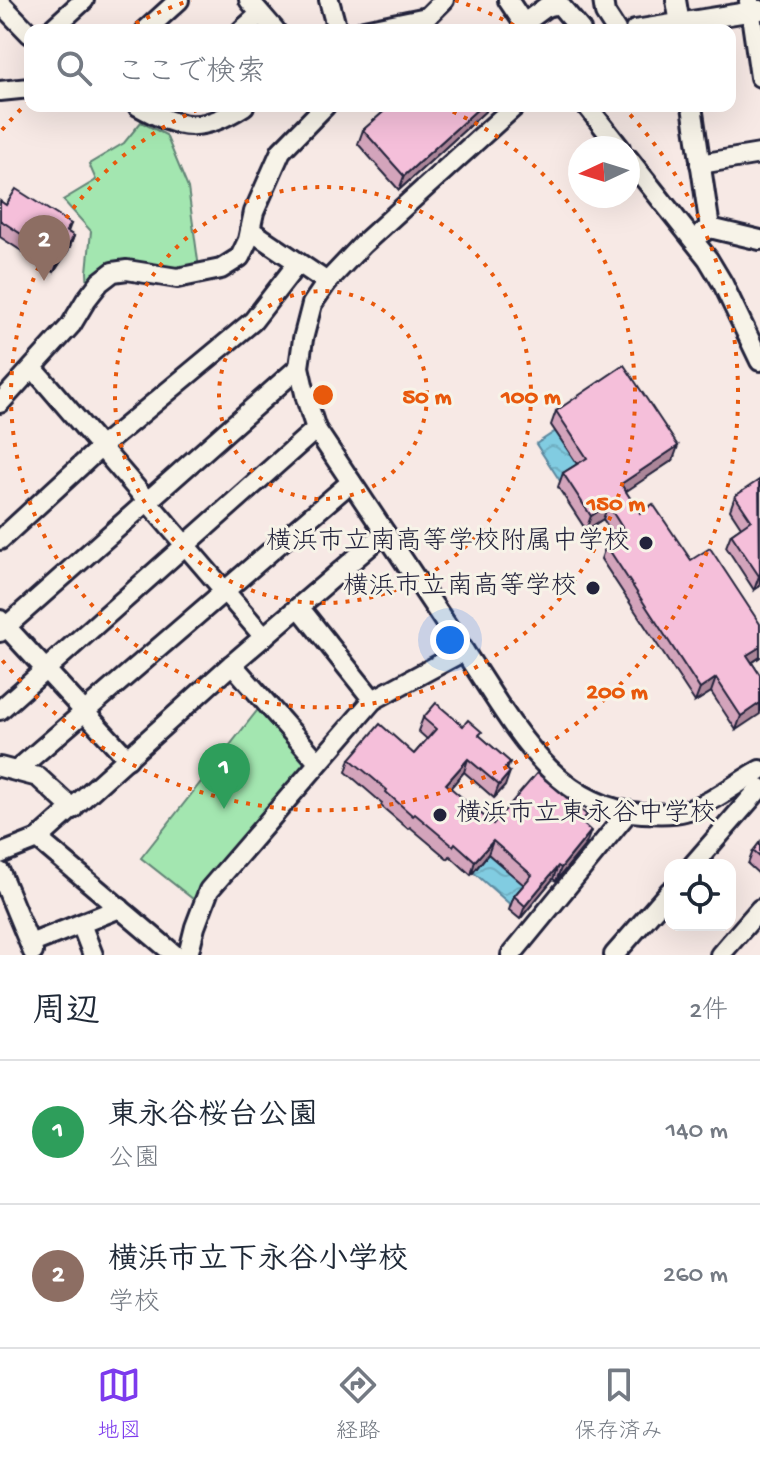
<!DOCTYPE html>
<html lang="ja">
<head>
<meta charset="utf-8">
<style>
  :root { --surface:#fff; --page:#f6f6f7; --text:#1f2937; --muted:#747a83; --line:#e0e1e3; --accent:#7c3aed }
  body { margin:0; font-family:"Gochi Hand","Klee One",sans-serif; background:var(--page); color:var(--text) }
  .controls { position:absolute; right:24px; bottom:24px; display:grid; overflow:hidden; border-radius:16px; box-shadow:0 8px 32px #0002 }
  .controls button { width:72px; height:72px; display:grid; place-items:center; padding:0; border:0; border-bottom:2px solid var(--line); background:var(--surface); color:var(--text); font:40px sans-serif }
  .compass { position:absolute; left:568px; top:136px; width:72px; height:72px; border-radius:50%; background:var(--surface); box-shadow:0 8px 32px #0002; rotate:266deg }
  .you { position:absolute; left:450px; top:640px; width:28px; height:28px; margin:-20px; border:6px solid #fff; border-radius:50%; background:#1a73e8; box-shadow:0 0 0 12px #1a73e833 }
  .badge { display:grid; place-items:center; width:52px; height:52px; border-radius:50%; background:var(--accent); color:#fff; font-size:26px; font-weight:700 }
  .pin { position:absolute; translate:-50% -66px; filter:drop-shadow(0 2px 4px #0008) }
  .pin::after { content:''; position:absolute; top:42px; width:28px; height:24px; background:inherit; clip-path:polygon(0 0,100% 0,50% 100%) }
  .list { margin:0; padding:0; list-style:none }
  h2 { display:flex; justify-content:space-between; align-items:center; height:104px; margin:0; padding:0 32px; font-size:34px }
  h2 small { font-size:26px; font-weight:400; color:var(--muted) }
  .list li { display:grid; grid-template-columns:52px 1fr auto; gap:24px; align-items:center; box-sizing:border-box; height:144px; padding:0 32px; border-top:2px solid var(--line) }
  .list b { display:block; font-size:30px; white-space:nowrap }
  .list p { margin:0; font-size:26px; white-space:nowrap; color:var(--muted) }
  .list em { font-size:26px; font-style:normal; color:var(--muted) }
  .icon { flex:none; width:44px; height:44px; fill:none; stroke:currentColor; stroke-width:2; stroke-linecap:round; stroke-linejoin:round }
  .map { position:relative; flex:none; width:760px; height:955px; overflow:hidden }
  .search { position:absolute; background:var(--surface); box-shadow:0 8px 32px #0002; left:24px; right:24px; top:24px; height:88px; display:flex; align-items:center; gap:20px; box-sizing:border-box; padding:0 28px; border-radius:16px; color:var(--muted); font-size:30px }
  .sheet { height:392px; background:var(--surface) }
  nav { display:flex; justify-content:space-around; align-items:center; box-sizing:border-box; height:112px; border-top:2px solid var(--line); background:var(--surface); font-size:22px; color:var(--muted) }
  nav a { display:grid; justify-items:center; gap:4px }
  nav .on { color:var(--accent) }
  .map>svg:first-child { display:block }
</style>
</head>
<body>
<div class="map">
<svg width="760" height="955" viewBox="0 0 760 955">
  <defs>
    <pattern id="water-waves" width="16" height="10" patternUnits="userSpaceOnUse" patternTransform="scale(2)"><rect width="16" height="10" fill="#81cce1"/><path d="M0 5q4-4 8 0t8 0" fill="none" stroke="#6fafc2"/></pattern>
  </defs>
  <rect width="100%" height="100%" fill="#f7e9e5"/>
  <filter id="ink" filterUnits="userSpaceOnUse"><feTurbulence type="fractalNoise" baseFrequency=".0125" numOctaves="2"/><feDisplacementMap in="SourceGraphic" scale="16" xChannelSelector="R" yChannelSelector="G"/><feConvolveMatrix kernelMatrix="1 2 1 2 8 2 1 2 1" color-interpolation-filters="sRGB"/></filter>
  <g filter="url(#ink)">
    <g fill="#a3e6b0" stroke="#628476" stroke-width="2">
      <polygon points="141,122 166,135 188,188 199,268 188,271 141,264 88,290 87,272 91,231 63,200 96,180 89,164 124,143"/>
      <polygon points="260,707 311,761 193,899 141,858"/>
    </g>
    <g fill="url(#water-waves)" stroke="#5b889f" stroke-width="2">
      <polygon points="556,431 582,472 562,484 536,444"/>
      <polygon points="488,854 528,888 512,906 473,872"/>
    </g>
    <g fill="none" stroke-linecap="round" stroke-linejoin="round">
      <g stroke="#22223b" stroke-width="24">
        <g id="minor">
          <polyline points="249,0 275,30"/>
          <polyline points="329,0 337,30"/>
          <polyline points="508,0 528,30"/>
          <polyline points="603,0 605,13 616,30"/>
          <polyline points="676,0 681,30"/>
          <polyline points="749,1 760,77"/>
          <polyline points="0,3 30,34"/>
          <polyline points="523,24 546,7 559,4 581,30"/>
          <polyline points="51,30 84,0"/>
          <polyline points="146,30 179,0"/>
          <polyline points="242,30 260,14"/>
          <polyline points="364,30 427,17 444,0"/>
          <polyline points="635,30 760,10"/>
          <polyline points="0,91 30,88"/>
          <path d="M138,106C181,130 202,133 244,106"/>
          <polyline points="587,106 620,148"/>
          <polyline points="692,106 710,228"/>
          <polyline points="628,158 708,259 723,284 760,361"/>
          <polyline points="700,164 760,154"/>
          <polyline points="250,230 327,282"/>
          <polyline points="702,233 710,228 760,240"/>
          <polyline points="33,368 264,637"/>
          <polyline points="0,403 71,325 86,300 100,282 113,272 127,270 177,278 221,269 240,257 248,240 254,212 281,151 325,106"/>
          <polyline points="0,540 101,447 253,321 298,263"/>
          <polyline points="299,607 373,700"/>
          <polyline points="0,620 128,759"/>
          <polyline points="0,632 299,367"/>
          <polyline points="464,651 316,429 306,398 299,367 303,339 312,304 327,282 363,244 515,106"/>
          <polyline points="232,664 318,762"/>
          <polyline points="0,710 316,429"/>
          <polyline points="0,767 38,777 73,809"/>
          <polyline points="17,770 351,482"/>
          <polyline points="0,854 38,839"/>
          <polyline points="693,865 760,788"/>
          <polyline points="0,872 33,952"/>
          <polyline points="81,924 93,955"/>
          <polyline points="30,944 120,908"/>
          <polyline points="175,955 38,839 232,664 385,533"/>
          <path d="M188,955L195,927L209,890L373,700L464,651C509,717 552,808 642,813C656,813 671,815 685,811C712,804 736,783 760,770"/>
          <polyline points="511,955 629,811"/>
          <polyline points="614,955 670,891"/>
          <polyline points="720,955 760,909"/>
        </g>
      </g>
      <use href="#minor" stroke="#f7f3e8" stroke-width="18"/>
    </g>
    <g fill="#d3a4bb" stroke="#22223b" stroke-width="2">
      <polygon points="390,106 491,106 399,190 358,144 363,130"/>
      <polygon points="0,201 6,205 71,224 68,232 74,236 69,249 54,272 0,237"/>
      <polygon points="556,411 673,460 625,491 640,513 691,560 760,657 752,663 760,675 736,730 711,692 695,702 601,559 606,545 616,539 603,519 586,530 558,487 563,473 577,464 551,425"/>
      <polygon points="760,482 760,586 754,590 726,547 731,534 741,527 730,510 735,496"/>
      <polygon points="423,718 463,726 480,736 510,762 507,770 505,786 494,798 464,772 450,788 493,824 584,825 586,844 556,881 553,879 520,919 509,910 514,896 524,885 488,854 471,875 450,856 448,859 410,827 408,829 381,806 382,803 346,772 350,759 414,754 427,739 418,731"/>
      <polygon points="760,842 760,875 748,864 753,851"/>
    </g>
    <g fill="#ac8699" stroke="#22223b" stroke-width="2">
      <polygon points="481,106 491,106 399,190 404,176"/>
      <polygon points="74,236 69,249 54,272 59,259"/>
      <polygon points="678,446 673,460 616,498 621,484"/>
      <polygon points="608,505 603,519 586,530 591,516"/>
      <polygon points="759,576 760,576 760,586 754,590"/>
      <polygon points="760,647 760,657 742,669 747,655"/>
      <polygon points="716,678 711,692 695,702 700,689"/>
      <polygon points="760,703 760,714 736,730 741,716"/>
      <polygon points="468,759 464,772 442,798 446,784"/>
      <polygon points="510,772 505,786 494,798 499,785"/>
      <polygon points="591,831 586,844 556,881 561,868"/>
      <polygon points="493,841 488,854 471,875 475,861"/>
      <polygon points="558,866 553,879 520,919 525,906"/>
    </g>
    <g fill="#f5bfda" stroke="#22223b" stroke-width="2">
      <polygon points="390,106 481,106 404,176 363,130"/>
      <polygon points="16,189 71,224 66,231 74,236 59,259 0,220 0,201 6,205"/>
      <polygon points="624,365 678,446 621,484 640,513 653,504 691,560 710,548 760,624 760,647 747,655 760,675 760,703 741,716 716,678 700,689 606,545 625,532 608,505 591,516 563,473 587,458 556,411"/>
      <polygon points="759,480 760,576 759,576 731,534 751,520 735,496"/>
      <polygon points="436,703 463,726 468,720 482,732 479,735 510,762 505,768 510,772 499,785 468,759 446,784 493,824 537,773 587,815 581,822 591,831 561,868 558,866 525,906 514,896 532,875 493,841 475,861 455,843 453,846 415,814 413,816 386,792 387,790 350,759 380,724 414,754 436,729 423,718"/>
      <polygon points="760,842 760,857 753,851"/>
    </g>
  </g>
  <g fill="none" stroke="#e8590c" stroke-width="4" stroke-dasharray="4 8">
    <circle cx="323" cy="395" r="104"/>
    <circle cx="323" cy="395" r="208"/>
    <path d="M442 107A312 312 0 1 1 204 107"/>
    <path d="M2 130A416 416 0 0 1 29 101M125 29A416 416 0 0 1 191 0M455 0A416 416 0 0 1 521 29M622 106A416 416 0 1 1 2 660"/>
  </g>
  <g fill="#22223b" stroke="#f7f3e8" stroke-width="3">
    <circle cx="646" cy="543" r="8"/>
    <circle cx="593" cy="588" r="8"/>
    <circle cx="440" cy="815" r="8"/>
  </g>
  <g text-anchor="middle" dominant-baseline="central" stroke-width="6" stroke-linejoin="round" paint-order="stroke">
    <g font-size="26" fill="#22223b" stroke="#f7f3e8" text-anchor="end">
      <text x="630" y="543">横浜市立南高等学校附属中学校</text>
      <text x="577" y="588">横浜市立南高等学校</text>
      <text x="456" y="815" text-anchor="start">横浜市立東永谷中学校</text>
    </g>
  </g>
  <circle cx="323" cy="395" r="12" fill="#e8590c" stroke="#f7f3e8" stroke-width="4"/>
  <g font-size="24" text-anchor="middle" font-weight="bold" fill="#e8590c" stroke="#f7f3e8" stroke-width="6" stroke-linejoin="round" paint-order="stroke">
    <text x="427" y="403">50 m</text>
    <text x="531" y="403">100 m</text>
    <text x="616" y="510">150 m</text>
    <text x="617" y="698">200 m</text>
  </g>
</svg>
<div class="controls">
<button><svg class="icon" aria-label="locate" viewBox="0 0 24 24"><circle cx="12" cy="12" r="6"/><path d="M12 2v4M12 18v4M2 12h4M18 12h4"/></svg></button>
</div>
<svg class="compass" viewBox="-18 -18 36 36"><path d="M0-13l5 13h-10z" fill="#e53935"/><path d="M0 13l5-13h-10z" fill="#747a83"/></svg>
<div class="you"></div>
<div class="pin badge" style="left:224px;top:809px;background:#2e9e5b">1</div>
<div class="pin badge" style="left:44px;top:281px;background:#8d6e63">2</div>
<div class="search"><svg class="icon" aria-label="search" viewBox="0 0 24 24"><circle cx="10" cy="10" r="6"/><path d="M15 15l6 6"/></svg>ここで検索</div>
</div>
<section class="sheet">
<h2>周辺<small>2件</small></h2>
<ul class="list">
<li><span class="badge" style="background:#2e9e5b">1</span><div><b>東永谷桜台公園</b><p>公園</p></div><em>140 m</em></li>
<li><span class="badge" style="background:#8d6e63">2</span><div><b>横浜市立下永谷小学校</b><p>学校</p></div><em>260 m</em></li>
</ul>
</section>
<nav>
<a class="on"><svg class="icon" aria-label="map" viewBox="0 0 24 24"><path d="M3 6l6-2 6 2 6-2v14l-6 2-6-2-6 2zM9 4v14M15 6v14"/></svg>地図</a>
<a><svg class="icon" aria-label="directions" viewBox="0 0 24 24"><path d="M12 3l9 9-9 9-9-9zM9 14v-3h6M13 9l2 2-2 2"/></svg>経路</a>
<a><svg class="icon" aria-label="saved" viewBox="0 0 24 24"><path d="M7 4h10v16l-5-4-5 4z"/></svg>保存済み</a>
</nav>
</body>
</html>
